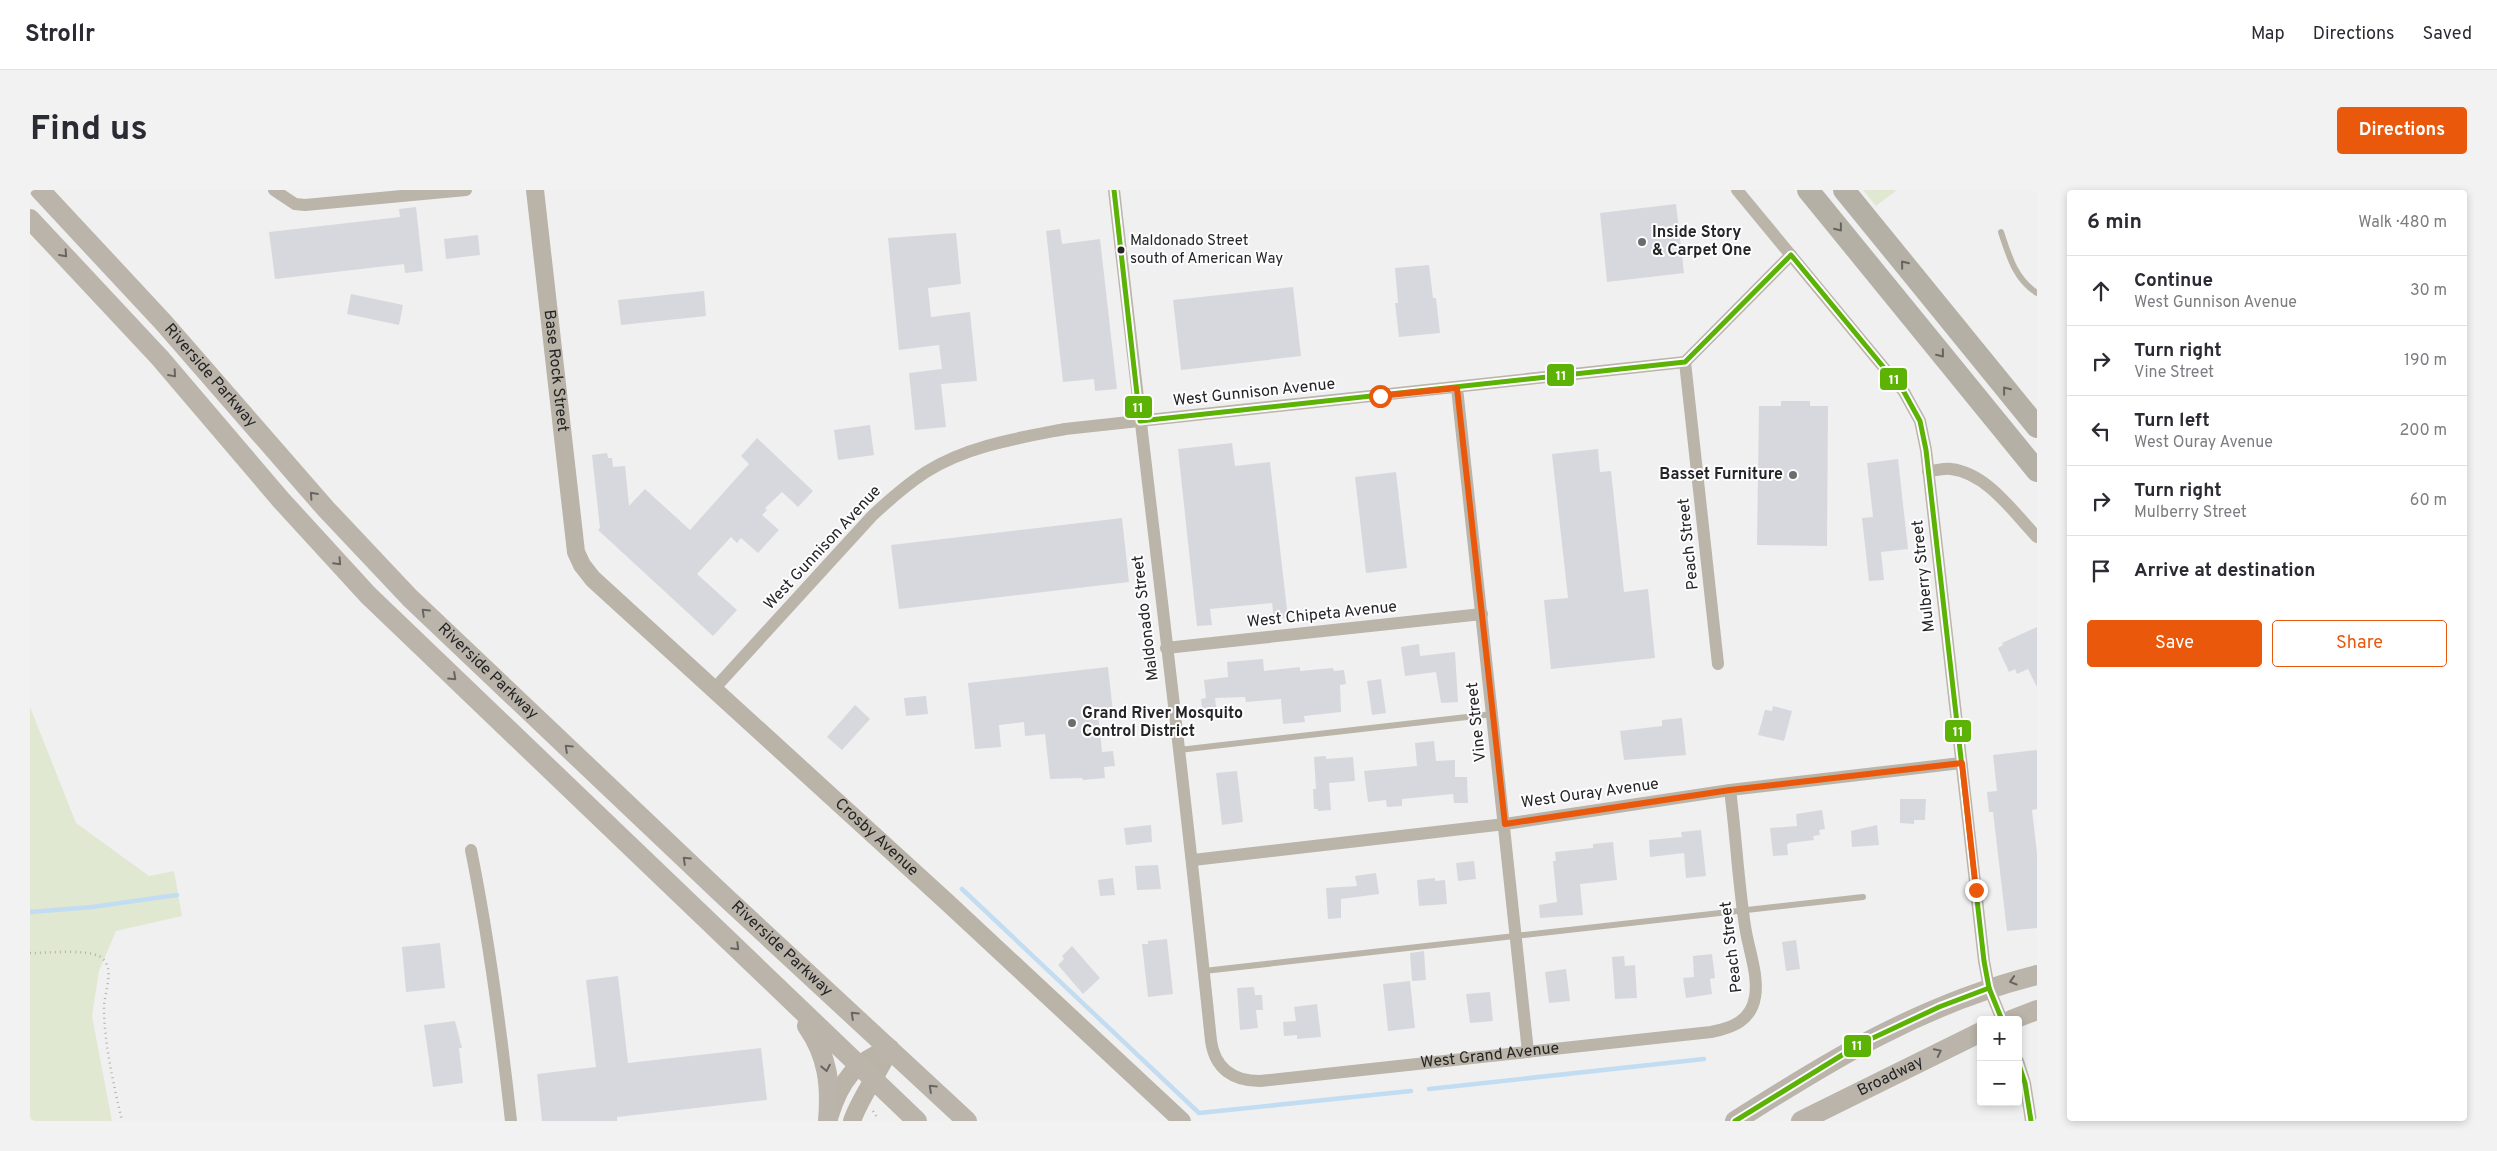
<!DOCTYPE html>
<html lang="en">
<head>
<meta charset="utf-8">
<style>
  :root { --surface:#fff; --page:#f2f2f3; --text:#2b2b33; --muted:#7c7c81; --line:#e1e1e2; --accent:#ea580c }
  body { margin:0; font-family:Overpass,sans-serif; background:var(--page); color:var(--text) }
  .controls { position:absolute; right:15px; bottom:15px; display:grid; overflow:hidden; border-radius:5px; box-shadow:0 2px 8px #0003 }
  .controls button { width:45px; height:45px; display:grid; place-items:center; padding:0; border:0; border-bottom:1px solid var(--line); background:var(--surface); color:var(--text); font:25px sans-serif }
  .stop { position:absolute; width:15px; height:15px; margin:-11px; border:4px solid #ea580c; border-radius:50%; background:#fff }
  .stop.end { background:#ea580c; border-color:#fff; box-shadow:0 1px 5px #0008 }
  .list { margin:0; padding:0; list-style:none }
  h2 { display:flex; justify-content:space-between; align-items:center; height:65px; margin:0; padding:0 20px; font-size:21px }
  h2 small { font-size:16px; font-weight:400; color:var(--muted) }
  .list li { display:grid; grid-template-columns:32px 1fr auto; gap:15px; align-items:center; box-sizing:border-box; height:70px; padding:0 20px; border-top:1px solid var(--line) }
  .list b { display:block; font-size:19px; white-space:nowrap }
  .list p { margin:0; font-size:16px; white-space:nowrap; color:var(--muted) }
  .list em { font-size:16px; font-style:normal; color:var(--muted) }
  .actions { display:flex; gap:10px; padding:15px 20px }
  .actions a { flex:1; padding:11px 0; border:1px solid var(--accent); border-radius:5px; text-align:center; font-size:18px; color:var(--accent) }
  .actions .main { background:var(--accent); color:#fff }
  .icon { flex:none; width:28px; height:28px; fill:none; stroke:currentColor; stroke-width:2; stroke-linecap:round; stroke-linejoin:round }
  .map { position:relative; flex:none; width:2007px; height:931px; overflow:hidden; border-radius:5px }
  header { display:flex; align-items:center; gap:30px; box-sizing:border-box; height:70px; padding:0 25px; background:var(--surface); border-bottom:1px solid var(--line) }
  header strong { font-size:24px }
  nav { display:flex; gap:28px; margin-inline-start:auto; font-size:18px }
  .intro { display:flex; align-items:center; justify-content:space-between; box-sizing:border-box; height:120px; padding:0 30px }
  h1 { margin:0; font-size:35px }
  .button { padding:12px 22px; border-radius:5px; background:var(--accent); color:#fff; font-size:18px; font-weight:700 }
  main { display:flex; gap:30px; padding:0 30px }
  aside { flex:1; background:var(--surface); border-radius:5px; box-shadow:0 2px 8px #0003 }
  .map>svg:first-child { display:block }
</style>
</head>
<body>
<header>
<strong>Strollr</strong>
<nav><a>Map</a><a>Directions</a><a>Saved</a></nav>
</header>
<div class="intro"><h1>Find us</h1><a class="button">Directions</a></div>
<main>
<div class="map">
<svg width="2007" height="931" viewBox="0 0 2007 931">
  <rect width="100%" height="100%" fill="#f0f0f0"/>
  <g fill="#e1e8d1">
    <polygon points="1833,0 1867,0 1846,16"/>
    <polygon points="0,517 46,633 119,686 144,681 152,726 86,741 69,781 62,826 82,931 0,931"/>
  </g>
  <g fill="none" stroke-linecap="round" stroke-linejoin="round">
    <g stroke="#c2dcf2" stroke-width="4.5">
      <polyline points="932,699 1169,923 1381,901"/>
      <polyline points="0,722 62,717 147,705"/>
      <polyline points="1399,899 1674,869"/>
    </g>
  </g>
  <g fill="#d7d8de">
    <polygon points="1646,14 1654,83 1577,92 1570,23"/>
    <polygon points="386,17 393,81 375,83 374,74 245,89 239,42 370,27 369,19"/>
    <polygon points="1030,39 1032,54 1070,49 1087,199 1065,201 1064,189 1033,192 1016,41"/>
    <polygon points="926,43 931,94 898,98 901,127 940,122 947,191 911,194 916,237 885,240 879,183 912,179 909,155 869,160 858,48"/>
    <polygon points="448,45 450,65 416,69 414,49"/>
    <polygon points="1399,75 1403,108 1406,108 1410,143 1369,147 1365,113 1368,113 1365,78"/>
    <polygon points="1263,97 1271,166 1151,180 1143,110"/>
    <polygon points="674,101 676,126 591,135 588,110"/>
    <polygon points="321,104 373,115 369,135 317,124"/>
    <polygon points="1751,211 1780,211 1780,216 1798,216 1797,356 1727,355 1729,216 1751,216"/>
    <polygon points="840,235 844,265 808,270 804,240"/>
    <polygon points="727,248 783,301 768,317 752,302 735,318 737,320 732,325 749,340 728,363 711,348 707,353 701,347 667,384 707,420 683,446 568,340 570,338 562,265 577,263 578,268 582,268 583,277 595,276 599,316 615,299 660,340 719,274 711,266"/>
    <polygon points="1202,253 1205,276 1240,272 1258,428 1244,429 1242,413 1180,419 1182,435 1167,436 1148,259"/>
    <polygon points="1568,259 1570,282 1581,281 1594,402 1618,399 1625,468 1521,479 1514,410 1538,408 1522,264"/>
    <polygon points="1868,269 1878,359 1851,362 1854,390 1839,391 1832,328 1843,327 1837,273"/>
    <polygon points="1366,282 1377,378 1336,383 1325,287"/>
    <polygon points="1092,328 1099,392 869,419 861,355"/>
    <polygon points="2007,437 2007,497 1998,479 1987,484 1985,479 1979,482 1968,458 1973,455 1972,453"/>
    <polygon points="1389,454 1390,466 1425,462 1428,512 1411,513 1406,482 1375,486 1371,457"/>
    <polygon points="1233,469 1234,481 1270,477 1270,481 1303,478 1304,481 1314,480 1316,494 1310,495 1311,522 1274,526 1275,532 1253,534 1251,509 1216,512 1215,507 1185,508 1187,524 1173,525 1171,509 1176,508 1174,490 1198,487 1197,472"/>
    <polygon points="1078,477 1083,522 1068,524 1072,562 1083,561 1085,576 1074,577 1075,588 1053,590 1052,588 1020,589 1015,544 995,546 994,532 969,535 971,557 945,559 938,493"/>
    <polygon points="1351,489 1356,523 1342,525 1337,491"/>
    <polygon points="896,506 898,524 876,526 874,508"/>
    <polygon points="825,515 840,529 812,560 797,547"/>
    <polygon points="1743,516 1762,521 1754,551 1728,545 1735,520 1742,521"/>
    <polygon points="1652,528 1656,565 1594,570 1590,541 1632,536 1632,530"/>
    <polygon points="1404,551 1406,571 1425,570 1425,587 1437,587 1438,613 1424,613 1423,604 1372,609 1372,616 1357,617 1356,610 1338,612 1334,581 1387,576 1385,553"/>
    <polygon points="2007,560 2007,619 2002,620 2007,664 2007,738 1977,741 1963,622 1959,622 1957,602 1967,601 1963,565"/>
    <polygon points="1296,566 1296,569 1323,567 1325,591 1299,593 1301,620 1288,621 1288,619 1284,619 1283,599 1286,599 1284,567"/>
    <polygon points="1207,581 1213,632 1192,635 1186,583"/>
    <polygon points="1870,609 1896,609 1895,630 1884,630 1884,634 1870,633"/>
    <polygon points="1792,620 1795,639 1789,640 1790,645 1783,646 1784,650 1759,653 1757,655 1758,665 1743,666 1740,638 1767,636 1766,624"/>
    <polygon points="1121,635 1122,652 1096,655 1094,638"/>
    <polygon points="1847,635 1849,655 1822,657 1821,641"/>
    <polygon points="1671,640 1676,686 1656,688 1654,663 1620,667 1619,650 1652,647 1651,642"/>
    <polygon points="1583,652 1587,690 1550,694 1553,725 1510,728 1509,715 1527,712 1523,671 1526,671 1525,662 1563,658 1563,654"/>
    <polygon points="1444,671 1446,689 1428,691 1426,673"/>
    <polygon points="1128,675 1131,699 1107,700 1105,676"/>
    <polygon points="1346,683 1349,704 1311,709 1311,728 1298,729 1296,698 1327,696 1325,686"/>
    <polygon points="1083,688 1085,705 1070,706 1068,690"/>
    <polygon points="1405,688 1405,691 1415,690 1417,714 1389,716 1387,690"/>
    <polygon points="1137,749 1143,804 1118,807 1112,754 1118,754 1118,751"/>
    <polygon points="1766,750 1770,779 1756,781 1752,752"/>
    <polygon points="410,753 415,798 376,802 372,757"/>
    <polygon points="1042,756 1070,788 1053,804 1028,775 1034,769 1032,766"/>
    <polygon points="1394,761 1396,790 1382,791 1380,763"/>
    <polygon points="1682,764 1685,788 1680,789 1682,804 1656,808 1653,788 1664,787 1663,766"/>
    <polygon points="1594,766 1595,776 1605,775 1607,808 1585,809 1582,767"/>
    <polygon points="1536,779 1540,811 1519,813 1515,782"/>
    <polygon points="588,786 598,873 731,858 737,910 587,927 587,931 512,931 507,884 566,877 556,790"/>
    <polygon points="1380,791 1385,838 1358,841 1353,794"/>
    <polygon points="1224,797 1225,805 1232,805 1233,820 1226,820 1228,838 1210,840 1207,798"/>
    <polygon points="1460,802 1463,831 1440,833 1436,804"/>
    <polygon points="1287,814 1291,847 1267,849 1267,845 1254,846 1253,832 1266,831 1264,817"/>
    <polygon points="425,831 432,858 429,858 433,893 403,897 394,835"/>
  </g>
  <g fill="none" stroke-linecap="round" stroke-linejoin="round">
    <g stroke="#b4b1ab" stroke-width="2.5" stroke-dasharray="1 4" stroke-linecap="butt">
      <path d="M0,763C18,763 54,759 69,766C87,776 74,803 74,817C74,853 84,896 92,931"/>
      <polyline points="843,921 847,927"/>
    </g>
    <g stroke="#bab4a9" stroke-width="6">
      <path d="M1971,42C1979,66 1985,89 2007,103"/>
      <polyline points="1149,560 1463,524"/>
      <polyline points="1174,781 1833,707"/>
    </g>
    <g stroke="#bab4a9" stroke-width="12">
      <polyline points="244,0 265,14 275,15 436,0"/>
      <path id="s1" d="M1084,0C1116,284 1152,567 1181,851C1185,879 1203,891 1230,891L1681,842C1702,838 1721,831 1725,807C1729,785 1718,758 1715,736C1708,691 1706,645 1700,600"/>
      <polyline points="1707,0 1874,202 1890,231 1896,260 1954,771 1959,798 1972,830"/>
      <polyline points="1655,172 1688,474"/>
      <polyline points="1427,198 1498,862"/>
      <path d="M1898,281C1905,281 1914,278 1921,279C1957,283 1984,323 2007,347"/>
      <polyline points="1136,458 1452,424"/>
      <path d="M684,499L842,326C859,310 876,295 896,282C937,256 988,248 1035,239L1655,172L1761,65"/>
      <path d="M441,660C459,749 471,840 481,931"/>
      <polyline points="1163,670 1475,634 1700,600 1931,573"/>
      <polyline points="1988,871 1995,893 2001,931"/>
    </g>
    <g stroke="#b9b3a8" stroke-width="18">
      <path id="s2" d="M505,0L546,362L552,375L563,389L918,713L1152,931"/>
      <path d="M800,925C811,890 826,871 860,858"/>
      <path d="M822,931C831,905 849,884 860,858"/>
    </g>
    <g stroke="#bab4aa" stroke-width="20">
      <path id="s3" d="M10,0L133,132L296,319L380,408L692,704L937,931"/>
      <polyline points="0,29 130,168 251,310 338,405 887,931"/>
      <polyline points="1981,830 2007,820"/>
      <path d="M777,836C798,866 801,895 798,931"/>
      <path d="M1705,931C1804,868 1892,814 2007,785"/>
      <path id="s4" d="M1771,931L1951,842"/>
    </g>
    <g stroke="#b5b0a5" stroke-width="22">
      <polyline points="1778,0 2007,281"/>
      <polyline points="1814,0 2007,237"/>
    </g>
    <g stroke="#fdfdff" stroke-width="9">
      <g id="bus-1">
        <polyline points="1084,0 1110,231 1655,172 1761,65 1874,202 1890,231 1896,260 1954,771 1959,798 1972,830"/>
        <polyline points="1988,872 1995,893 2001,931"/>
        <polyline points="1705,931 1830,854 1909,817 1959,798"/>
      </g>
    </g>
    <use href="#bus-1" stroke="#5cb306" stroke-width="5"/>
  </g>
  <defs><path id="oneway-chevron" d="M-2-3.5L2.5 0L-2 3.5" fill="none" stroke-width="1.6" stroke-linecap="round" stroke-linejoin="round" transform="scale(1.25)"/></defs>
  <g stroke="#66645f">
    <use href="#oneway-chevron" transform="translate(1809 38) rotate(51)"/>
    <use href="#oneway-chevron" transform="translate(1874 74) rotate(-129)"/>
    <use href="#oneway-chevron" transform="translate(1911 164) rotate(51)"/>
    <use href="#oneway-chevron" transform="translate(1976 200) rotate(-129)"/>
  </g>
  <g stroke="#686561">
    <use href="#oneway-chevron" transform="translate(34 64) rotate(48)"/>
    <use href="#oneway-chevron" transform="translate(143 184) rotate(49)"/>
    <use href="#oneway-chevron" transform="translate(283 305) rotate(-132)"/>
    <use href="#oneway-chevron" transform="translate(308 372) rotate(47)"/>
    <use href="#oneway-chevron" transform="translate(395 422) rotate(-136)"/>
    <use href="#oneway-chevron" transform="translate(423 487) rotate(43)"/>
    <use href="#oneway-chevron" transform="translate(538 558) rotate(-137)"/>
    <use href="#oneway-chevron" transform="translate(656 670) rotate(-137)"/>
    <use href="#oneway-chevron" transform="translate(706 757) rotate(45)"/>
    <use href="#oneway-chevron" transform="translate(1983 791) rotate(163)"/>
    <use href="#oneway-chevron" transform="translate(824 825) rotate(-137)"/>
    <use href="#oneway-chevron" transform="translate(1908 862) rotate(-26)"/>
    <use href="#oneway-chevron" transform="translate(796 878) rotate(79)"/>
    <use href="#oneway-chevron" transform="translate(902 898) rotate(-137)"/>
  </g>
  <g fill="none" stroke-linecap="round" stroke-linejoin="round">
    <polyline stroke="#ea580c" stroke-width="6" points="1350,206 1427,198 1475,634 1700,600 1932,573 1946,700"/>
  </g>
  <g fill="#6c6c6d" stroke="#fdfdff" stroke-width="2">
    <circle cx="1612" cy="52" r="5"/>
    <circle cx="1763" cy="285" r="5"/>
    <circle cx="1042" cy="533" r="5"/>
  </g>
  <circle fill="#252526" stroke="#fdfdff" stroke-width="2" cx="1091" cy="60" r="4.5"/>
  <g text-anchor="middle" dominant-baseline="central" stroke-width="4" stroke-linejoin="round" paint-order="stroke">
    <g font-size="15" fill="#252526" stroke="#fdfdff" text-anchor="start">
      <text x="1100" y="51">Maldonado Street<tspan x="1100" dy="18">south of American Way</tspan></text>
    </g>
    <g font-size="16" font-weight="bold" fill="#252526" stroke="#fdfdff" text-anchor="start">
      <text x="1622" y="43">Inside Story<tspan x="1622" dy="18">&amp; Carpet One</tspan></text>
      <text x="1753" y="285" text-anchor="end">Basset Furniture</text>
      <text x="1052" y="524">Grand River Mosquito<tspan x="1052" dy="18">Control District</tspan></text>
    </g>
    <g font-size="16" fill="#252526" stroke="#fdfdff">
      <text stroke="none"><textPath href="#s2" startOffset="182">Base Rock Street</textPath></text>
      <text stroke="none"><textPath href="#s3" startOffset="252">Riverside Parkway</textPath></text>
      <text transform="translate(1224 203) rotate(-6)">West Gunnison Avenue</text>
      <text transform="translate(1659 354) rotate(-96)">Peach Street</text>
      <text transform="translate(793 358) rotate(-47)">West Gunnison Avenue</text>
      <text transform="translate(1894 386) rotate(-96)">Mulberry Street</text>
      <text transform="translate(1292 425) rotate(-6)">West Chipeta Avenue</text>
      <text transform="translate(1116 428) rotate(-97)">Maldonado Street</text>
      <text stroke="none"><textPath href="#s3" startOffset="658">Riverside Parkway</textPath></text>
      <text transform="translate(1447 532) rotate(-96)">Vine Street</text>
      <text transform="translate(1560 604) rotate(-8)">West Ouray Avenue</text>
      <text stroke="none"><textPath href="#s2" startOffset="780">Crosby Avenue</textPath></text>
      <text transform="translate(1702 757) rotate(-97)">Peach Street</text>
      <text stroke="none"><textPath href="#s3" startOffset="1062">Riverside Parkway</textPath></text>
      <text stroke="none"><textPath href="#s1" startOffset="1158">West Grand Avenue</textPath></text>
      <text stroke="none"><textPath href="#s4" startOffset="100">Broadway</textPath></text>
    </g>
  </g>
  <g stroke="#fdfdff" stroke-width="2">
    <rect x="1516" y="173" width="29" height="24" rx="5" fill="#5cb306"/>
    <rect x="1849" y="177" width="29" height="24" rx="5" fill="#5cb306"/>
    <rect x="1094" y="205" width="29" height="24" rx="5" fill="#5cb306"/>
    <rect x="1914" y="529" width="28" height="24" rx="5" fill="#5cb306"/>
    <rect x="1813" y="844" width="29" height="24" rx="5" fill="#5cb306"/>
  </g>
  <g font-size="14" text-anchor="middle" font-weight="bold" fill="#fff">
    <text x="1531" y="190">11</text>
    <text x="1864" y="194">11</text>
    <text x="1108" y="222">11</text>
    <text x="1928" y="546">11</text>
    <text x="1827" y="860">11</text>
  </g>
</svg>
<div class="controls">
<button>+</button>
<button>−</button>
</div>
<div class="stop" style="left:1350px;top:206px"></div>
<div class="stop end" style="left:1946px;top:700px"></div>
</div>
<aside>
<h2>6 min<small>Walk · 480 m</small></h2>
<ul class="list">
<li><svg class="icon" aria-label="ahead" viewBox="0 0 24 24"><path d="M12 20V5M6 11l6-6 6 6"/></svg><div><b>Continue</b><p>West Gunnison Avenue</p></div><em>30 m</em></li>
<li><svg class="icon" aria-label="right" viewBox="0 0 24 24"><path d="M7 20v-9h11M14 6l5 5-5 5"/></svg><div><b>Turn right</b><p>Vine Street</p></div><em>190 m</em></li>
<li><svg class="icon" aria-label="left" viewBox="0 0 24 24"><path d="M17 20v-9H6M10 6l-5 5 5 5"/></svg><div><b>Turn left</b><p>West Ouray Avenue</p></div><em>200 m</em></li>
<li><svg class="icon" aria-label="right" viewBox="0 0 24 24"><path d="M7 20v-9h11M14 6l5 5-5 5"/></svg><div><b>Turn right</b><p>Mulberry Street</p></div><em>60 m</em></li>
<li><svg class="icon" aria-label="arrive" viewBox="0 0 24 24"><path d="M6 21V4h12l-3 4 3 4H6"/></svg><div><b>Arrive at destination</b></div></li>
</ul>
<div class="actions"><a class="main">Save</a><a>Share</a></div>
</aside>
</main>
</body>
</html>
